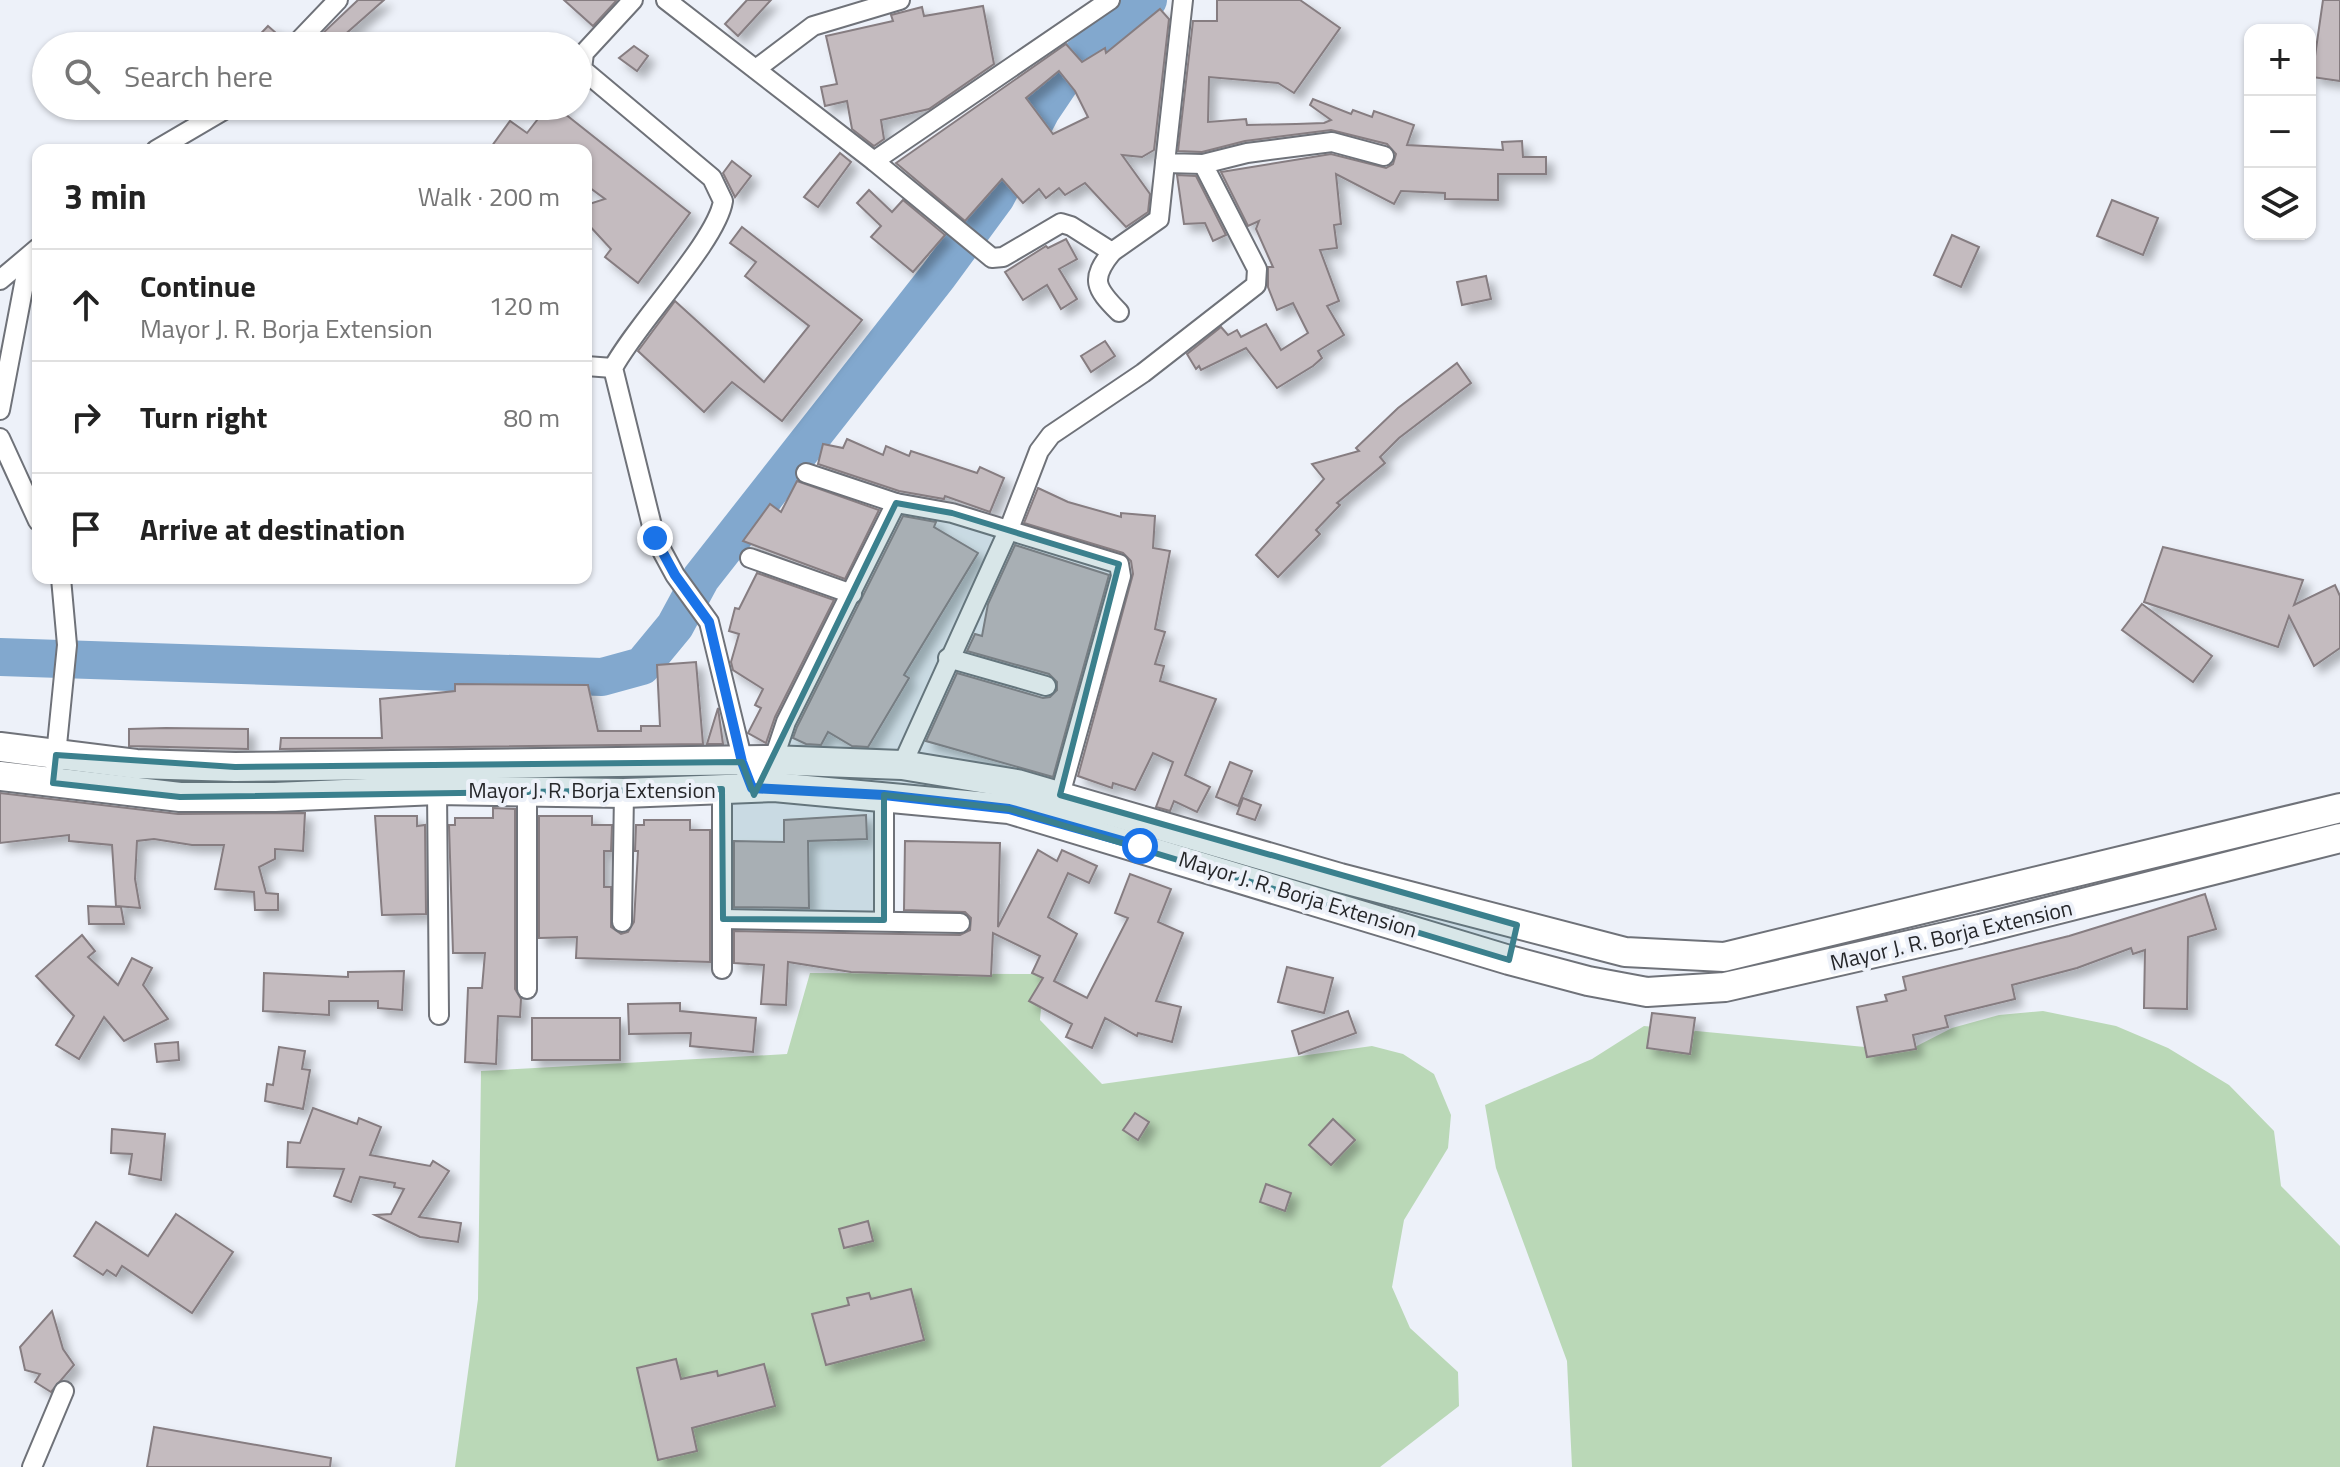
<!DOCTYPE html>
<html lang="en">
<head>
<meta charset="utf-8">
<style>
  :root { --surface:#fff; --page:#f2f2f2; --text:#222; --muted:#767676; --line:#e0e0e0 }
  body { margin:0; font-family:"Titillium Web",sans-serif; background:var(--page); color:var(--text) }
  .controls { position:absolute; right:24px; top:24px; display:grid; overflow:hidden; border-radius:16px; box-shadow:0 2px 6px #0004 }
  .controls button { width:72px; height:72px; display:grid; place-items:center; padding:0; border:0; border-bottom:2px solid var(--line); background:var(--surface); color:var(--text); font:40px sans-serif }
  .stop { position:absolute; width:24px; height:24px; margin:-18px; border:6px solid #1a73e8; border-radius:50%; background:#fff }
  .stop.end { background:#1a73e8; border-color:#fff; box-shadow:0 2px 8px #0008 }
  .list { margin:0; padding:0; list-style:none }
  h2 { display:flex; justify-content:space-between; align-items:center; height:104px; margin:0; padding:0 32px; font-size:34px }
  h2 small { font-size:26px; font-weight:400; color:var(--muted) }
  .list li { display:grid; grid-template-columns:52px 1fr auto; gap:24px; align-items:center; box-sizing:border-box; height:112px; padding:0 32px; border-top:2px solid var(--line) }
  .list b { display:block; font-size:30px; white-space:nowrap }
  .list p { margin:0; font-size:26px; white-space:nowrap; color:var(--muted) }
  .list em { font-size:26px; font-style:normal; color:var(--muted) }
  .icon { flex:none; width:44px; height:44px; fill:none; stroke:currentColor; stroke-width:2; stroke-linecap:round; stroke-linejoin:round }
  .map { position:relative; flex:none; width:2340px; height:1467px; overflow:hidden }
  .search { position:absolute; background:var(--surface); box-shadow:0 2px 6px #0004; left:32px; top:32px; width:560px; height:88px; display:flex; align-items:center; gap:20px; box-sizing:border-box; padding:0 28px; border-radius:44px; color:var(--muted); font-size:30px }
  .panel { position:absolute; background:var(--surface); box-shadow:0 2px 6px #0004; left:32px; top:144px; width:560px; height:440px; border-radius:16px }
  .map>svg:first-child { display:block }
</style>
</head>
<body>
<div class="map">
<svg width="2340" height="1467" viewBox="0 0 2340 1467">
  <defs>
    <filter id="shadow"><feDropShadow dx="7" dy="7" stdDeviation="4" flood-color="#0004"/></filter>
  </defs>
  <rect width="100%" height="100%" fill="#edf1f9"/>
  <g fill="#bad8b7">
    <polygon points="810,973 1044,974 1040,1020 1102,1084 1372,1046 1403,1054 1434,1074 1451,1115 1448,1148 1404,1220 1392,1287 1410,1328 1458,1372 1459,1406 1380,1467 455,1467 478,1299 481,1071 787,1054"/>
    <polygon points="2043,1011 2116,1026 2168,1048 2229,1085 2274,1131 2281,1186 2340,1246 2340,1467 1572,1467 1567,1361 1496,1168 1485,1105 1592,1059 1644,1026 1907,1051 1952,1028 1999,1015"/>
  </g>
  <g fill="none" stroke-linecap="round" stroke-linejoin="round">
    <polyline stroke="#82a8ce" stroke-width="38" points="0,657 602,677 642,666 675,626 701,578 938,276 996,197 1041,111 1074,62 1148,0"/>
  </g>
  <g fill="#c4bbbf" stroke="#867d81" stroke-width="2" fill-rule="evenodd" filter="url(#shadow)">
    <polygon points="358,0 384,0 333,45 323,33"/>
    <polygon points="564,0 617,0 593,26"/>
    <polygon points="747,0 771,0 738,36 725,24"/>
    <polygon points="1217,0 1300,0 1340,28 1294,93 1278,83 1209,77 1208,122 1246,119 1247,125 1296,124 1324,123 1331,120 1310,105 1313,99 1351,114 1353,110 1372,117 1374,111 1414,125 1407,145 1503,150 1502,142 1522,141 1523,157 1546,157 1546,174 1498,174 1498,200 1445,199 1445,193 1401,191 1394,204 1336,174 1341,224 1334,225 1337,248 1320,250 1339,301 1327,306 1344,335 1318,351 1322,358 1313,366 1277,388 1246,348 1201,370 1199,366 1196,369 1187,354 1221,327 1228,335 1237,330 1241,337 1266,324 1281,350 1308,333 1293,303 1277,310 1268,287 1268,267 1273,267 1256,229 1259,221 1248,226 1221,172 1331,154 1386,168 1393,164 1396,154 1387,144 1331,130 1245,141 1202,152 1178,151 1193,21 1217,21"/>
    <polygon points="2323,0 2340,0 2340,81 2312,77"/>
    <polygon points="983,6 994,64 929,109 881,120 884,139 874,146 852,129 847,101 825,106 821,87 837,84 826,36 893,21 891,15 922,7 924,16"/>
    <path d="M1160,9L1169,19L1154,150L1142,157L1122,155L1150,194L1148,212L1126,227L1085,183L1065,195L1059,188L1046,198L1039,189L1023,203L1002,179L965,221L896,163L1066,44L1082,62L1105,48L1106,53ZM1059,71L1075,91L1088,117L1053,134L1026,98Z"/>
    <polygon points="268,26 284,40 282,46 249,46"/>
    <polygon points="634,46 648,56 637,71 619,58"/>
    <polygon points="548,106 555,106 690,213 638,283 605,257 611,249 586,222 586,205 605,199 586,185 586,150 489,150 510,121 527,133"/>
    <polygon points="840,153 851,162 818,207 804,197"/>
    <polygon points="732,161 751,176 735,197 723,173"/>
    <polygon points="1177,175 1196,176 1226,235 1213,241 1205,223 1184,224"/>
    <polygon points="869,190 892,212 903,200 945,235 913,272 871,237 881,226 857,203"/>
    <polygon points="2112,200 2158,218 2143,255 2097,236"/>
    <polygon points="742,227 862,320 782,421 732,382 704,412 638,351 675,301 764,382 809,326 745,276 756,262 730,243"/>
    <polygon points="1952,235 1979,247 1961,287 1934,275"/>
    <polygon points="1066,239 1077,259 1059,269 1077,299 1061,309 1047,285 1023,300 1005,272 1046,246 1048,248"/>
    <polygon points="1486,276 1491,299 1462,305 1457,282"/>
    <polygon points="1105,341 1115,356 1091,372 1081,356"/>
    <polygon points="1457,363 1471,383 1399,438 1380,457 1385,463 1337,503 1340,505 1316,530 1320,534 1278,577 1256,555 1324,479 1312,464 1359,451 1356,448 1398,408"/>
    <polygon points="847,439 883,455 886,446 909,456 911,451 977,473 980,467 1004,478 990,512 945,496 944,499 899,491 818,464 823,444 843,448"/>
    <polygon points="797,481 879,510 845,579 743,541 770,504 781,512"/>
    <polygon points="1038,488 1068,502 1121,517 1121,513 1155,516 1153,548 1170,551 1155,629 1165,632 1155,664 1164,666 1160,681 1216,699 1185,775 1210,787 1197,812 1174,801 1170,811 1156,807 1173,762 1153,753 1135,790 1113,783 1112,788 1078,776 1133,574 1131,561 1123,553 1024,523"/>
    <polygon points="903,516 936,522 934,527 978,553 904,675 909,678 868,747 852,746 828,732 821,745 806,744 793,738 797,727"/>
    <polygon points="1015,545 1109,575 1053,777 926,741 957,673 1043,698 1050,697 1057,690 1057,682 1049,674 967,651 975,634 982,636 988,604"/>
    <polygon points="2163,547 2303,580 2294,605 2335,585 2340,596 2340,648 2314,666 2289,616 2278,647 2144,602"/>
    <polygon points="757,573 834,600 775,717 766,743 748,733 761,708 755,705 763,689 733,670 731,662 739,634 729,631 735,608 739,609"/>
    <polygon points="2142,604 2212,656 2193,682 2122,630"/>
    <polygon points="696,662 703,744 280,749 281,738 382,738 380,699 455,691 455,684 588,685 598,731 641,731 641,726 660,726 657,665"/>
    <polygon points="718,708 723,744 707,744"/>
    <polygon points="166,728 248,729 248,749 129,746 129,729"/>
    <polygon points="1230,762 1252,771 1238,806 1216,797"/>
    <polygon points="0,793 178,814 305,813 303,851 275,849 275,859 259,867 266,893 278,894 278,910 255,910 254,892 215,889 224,845 192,845 154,839 137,841 135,879 140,908 116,906 112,845 69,841 69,835 0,843"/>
    <polygon points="1243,798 1261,805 1255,820 1237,814"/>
    <polygon points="493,808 515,809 515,989 521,999 520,1017 498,1016 496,1064 465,1062 468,988 482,988 485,953 453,953 449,825 455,825 455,818 493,818"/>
    <polygon points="866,815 867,839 808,841 809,908 734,907 734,841 784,842 784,820"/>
    <polygon points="375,816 417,816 417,826 425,825 426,914 382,915"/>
    <polygon points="539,816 592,816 592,825 612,825 611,851 604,851 604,887 611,887 611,927 621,934 628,932 634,922 638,851 635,851 636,825 644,825 644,820 690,820 690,830 710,830 710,962 576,958 577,937 539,938"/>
    <polygon points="905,841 1000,843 998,927 1038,850 1057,861 1062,850 1097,866 1089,883 1068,873 1048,917 1077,934 1054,981 1087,998 1128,918 1115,913 1130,874 1171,889 1158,922 1183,933 1156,1001 1181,1007 1172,1042 1138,1033 1137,1036 1105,1018 1092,1048 1066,1037 1072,1024 1029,1001 1043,978 1032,973 1040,956 993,933 991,976 851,972 788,962 786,1005 761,1004 764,965 734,963 734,931 960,935 970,930 971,918 965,912 904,910"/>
    <polygon points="2205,894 2216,929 2188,937 2187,1009 2144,1008 2145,950 2133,954 2131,948 2077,968 2012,985 2015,999 1945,1016 1948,1027 1913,1035 1916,1049 1867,1057 1857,1007 1887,1001 1885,995 1906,990 1903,977 2069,936"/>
    <polygon points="88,906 121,907 124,924 89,924"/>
    <polygon points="82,935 95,951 88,957 118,985 132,958 152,968 143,985 168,1019 124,1041 104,1017 79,1059 56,1045 74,1016 36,976"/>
    <polygon points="1287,967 1333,978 1324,1013 1278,1002"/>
    <polygon points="404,971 402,1010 378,1008 378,1001 329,1001 329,1015 263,1011 264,973 348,977 348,972"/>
    <polygon points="680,1003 680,1011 756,1018 753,1052 690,1046 691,1033 629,1034 628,1004"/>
    <polygon points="1348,1011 1356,1033 1299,1054 1292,1031"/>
    <polygon points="1652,1013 1695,1018 1690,1054 1647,1048"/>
    <rect x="532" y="1018" width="88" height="42"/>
    <polygon points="178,1042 179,1060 157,1062 155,1044"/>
    <polygon points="279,1047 305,1051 302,1069 310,1070 303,1109 265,1101 267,1084 273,1085"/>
    <polygon points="313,1108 357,1124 359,1118 381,1127 370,1155 430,1166 433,1161 449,1171 419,1217 461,1223 458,1242 420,1237 375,1215 391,1214 404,1189 394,1187 395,1183 360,1177 351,1202 334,1196 344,1169 287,1167 288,1142 300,1143"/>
    <polygon points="1135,1113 1149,1122 1138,1140 1123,1130"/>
    <polygon points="1333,1119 1355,1140 1331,1165 1309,1145"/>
    <polygon points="112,1129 165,1134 161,1180 129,1174 132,1154 111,1153"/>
    <polygon points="1266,1184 1291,1193 1285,1211 1260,1202"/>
    <polygon points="176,1214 233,1252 192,1313 122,1266 116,1276 107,1270 103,1275 74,1256 96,1222 148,1256"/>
    <polygon points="868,1221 873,1241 844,1248 839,1229"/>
    <polygon points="911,1289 924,1340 826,1365 812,1314 849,1305 847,1298 869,1293 871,1299"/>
    <polygon points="52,1311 63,1349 74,1365 51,1392 35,1382 40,1374 25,1370 20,1347"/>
    <polygon points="676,1359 681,1379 717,1371 718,1376 764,1364 775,1406 692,1428 697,1451 658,1460 637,1368"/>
    <polygon points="154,1427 331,1458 330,1467 147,1467"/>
  </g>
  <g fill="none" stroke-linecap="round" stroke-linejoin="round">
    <g stroke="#6f7279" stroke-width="22">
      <g id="street">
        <path d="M633,0L584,53L582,69L712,178L723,201C717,241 636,324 613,368L655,538L675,575L709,622L745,770"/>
        <polyline points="666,0 874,161 992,258 1003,257 1061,223 1071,226 1112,252 1159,219 1165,163"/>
        <polyline points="1183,0 1165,163 1203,164"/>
        <polyline points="294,46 338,0"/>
        <polyline points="756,69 813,26 900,0"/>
        <polyline points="156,150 231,106"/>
        <polyline points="874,161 1110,0"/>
        <path d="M1112,252C1090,279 1095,288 1119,312"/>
        <polyline points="0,280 38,248"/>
        <polyline points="586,366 613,368"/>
        <polyline points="0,410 29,258"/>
        <polyline points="0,438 38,521"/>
        <polyline points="806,473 896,503 952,513 1119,564 1121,576 1060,795"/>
        <polyline points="750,558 852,594"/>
        <polyline points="948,658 1046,686"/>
        <polyline points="55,765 67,645 61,578"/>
        <polyline points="902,765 1009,529 1039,451 1051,435 1143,373 1256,285 1257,269 1203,164 1247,153 1332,142 1384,156"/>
        <polyline points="771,767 786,722 896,503"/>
        <polyline points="722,789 722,969"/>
        <polyline points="437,790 439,1015"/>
        <polyline points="527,790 527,989"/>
        <polyline points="884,795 884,920"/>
        <polyline points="723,919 960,923"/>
        <polyline points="622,922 624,793"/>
        <polyline points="32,1467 64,1391"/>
      </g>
    </g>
    <g stroke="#6f7279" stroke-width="32">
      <g id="primary">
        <polyline points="0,747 136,764 235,767 771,760 902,765 1017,784 1340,878 1625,952 1724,957 2340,808"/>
        <polyline points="0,776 180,797 275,797 437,790 624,793 774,787 1009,809 1509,960 1588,981 1647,992 1725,987 1980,929 2340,838"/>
      </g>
    </g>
    <use href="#street" stroke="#fff" stroke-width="18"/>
    <use href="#primary" stroke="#fff" stroke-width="28"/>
  </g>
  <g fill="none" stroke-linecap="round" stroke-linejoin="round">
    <polyline stroke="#1a73e8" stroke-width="10" points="655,538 675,575 709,622 742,762 752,788 884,795 1009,809 1140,846"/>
  </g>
  <path fill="#3b808d" fill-opacity="0.2" stroke="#3b808d" stroke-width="6" stroke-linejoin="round" d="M896,503L952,513L1119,564L1060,795L1517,925L1509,960L1009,809L884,795V920L723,919L722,789L180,797L53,783L56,755L235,767L742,762L754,795Z"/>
  <g text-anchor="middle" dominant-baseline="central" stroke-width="8" stroke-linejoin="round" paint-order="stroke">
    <g font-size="22" fill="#26272a" stroke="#edf1f9">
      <text x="592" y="790">Mayor J. R. Borja Extension</text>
      <text transform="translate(1298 894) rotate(17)">Mayor J. R. Borja Extension</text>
      <text transform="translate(1951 935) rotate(-13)">Mayor J. R. Borja Extension</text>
    </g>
  </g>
</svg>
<div class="controls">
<button>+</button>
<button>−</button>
<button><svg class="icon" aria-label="layers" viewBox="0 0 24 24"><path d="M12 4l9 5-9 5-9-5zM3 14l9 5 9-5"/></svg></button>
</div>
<div class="stop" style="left:1140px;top:846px"></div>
<div class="stop end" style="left:655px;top:538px"></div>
<div class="search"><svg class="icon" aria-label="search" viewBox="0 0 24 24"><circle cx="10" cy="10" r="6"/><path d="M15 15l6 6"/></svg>Search here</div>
<section class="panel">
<h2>3 min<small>Walk · 200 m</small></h2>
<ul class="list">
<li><svg class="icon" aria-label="ahead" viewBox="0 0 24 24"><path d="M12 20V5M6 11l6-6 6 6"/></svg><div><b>Continue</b><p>Mayor J. R. Borja Extension</p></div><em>120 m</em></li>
<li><svg class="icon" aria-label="right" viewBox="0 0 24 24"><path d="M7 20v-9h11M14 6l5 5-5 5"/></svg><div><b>Turn right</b></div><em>80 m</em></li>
<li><svg class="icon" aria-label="arrive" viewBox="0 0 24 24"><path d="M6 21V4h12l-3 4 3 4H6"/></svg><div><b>Arrive at destination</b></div></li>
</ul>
</section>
</div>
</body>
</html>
